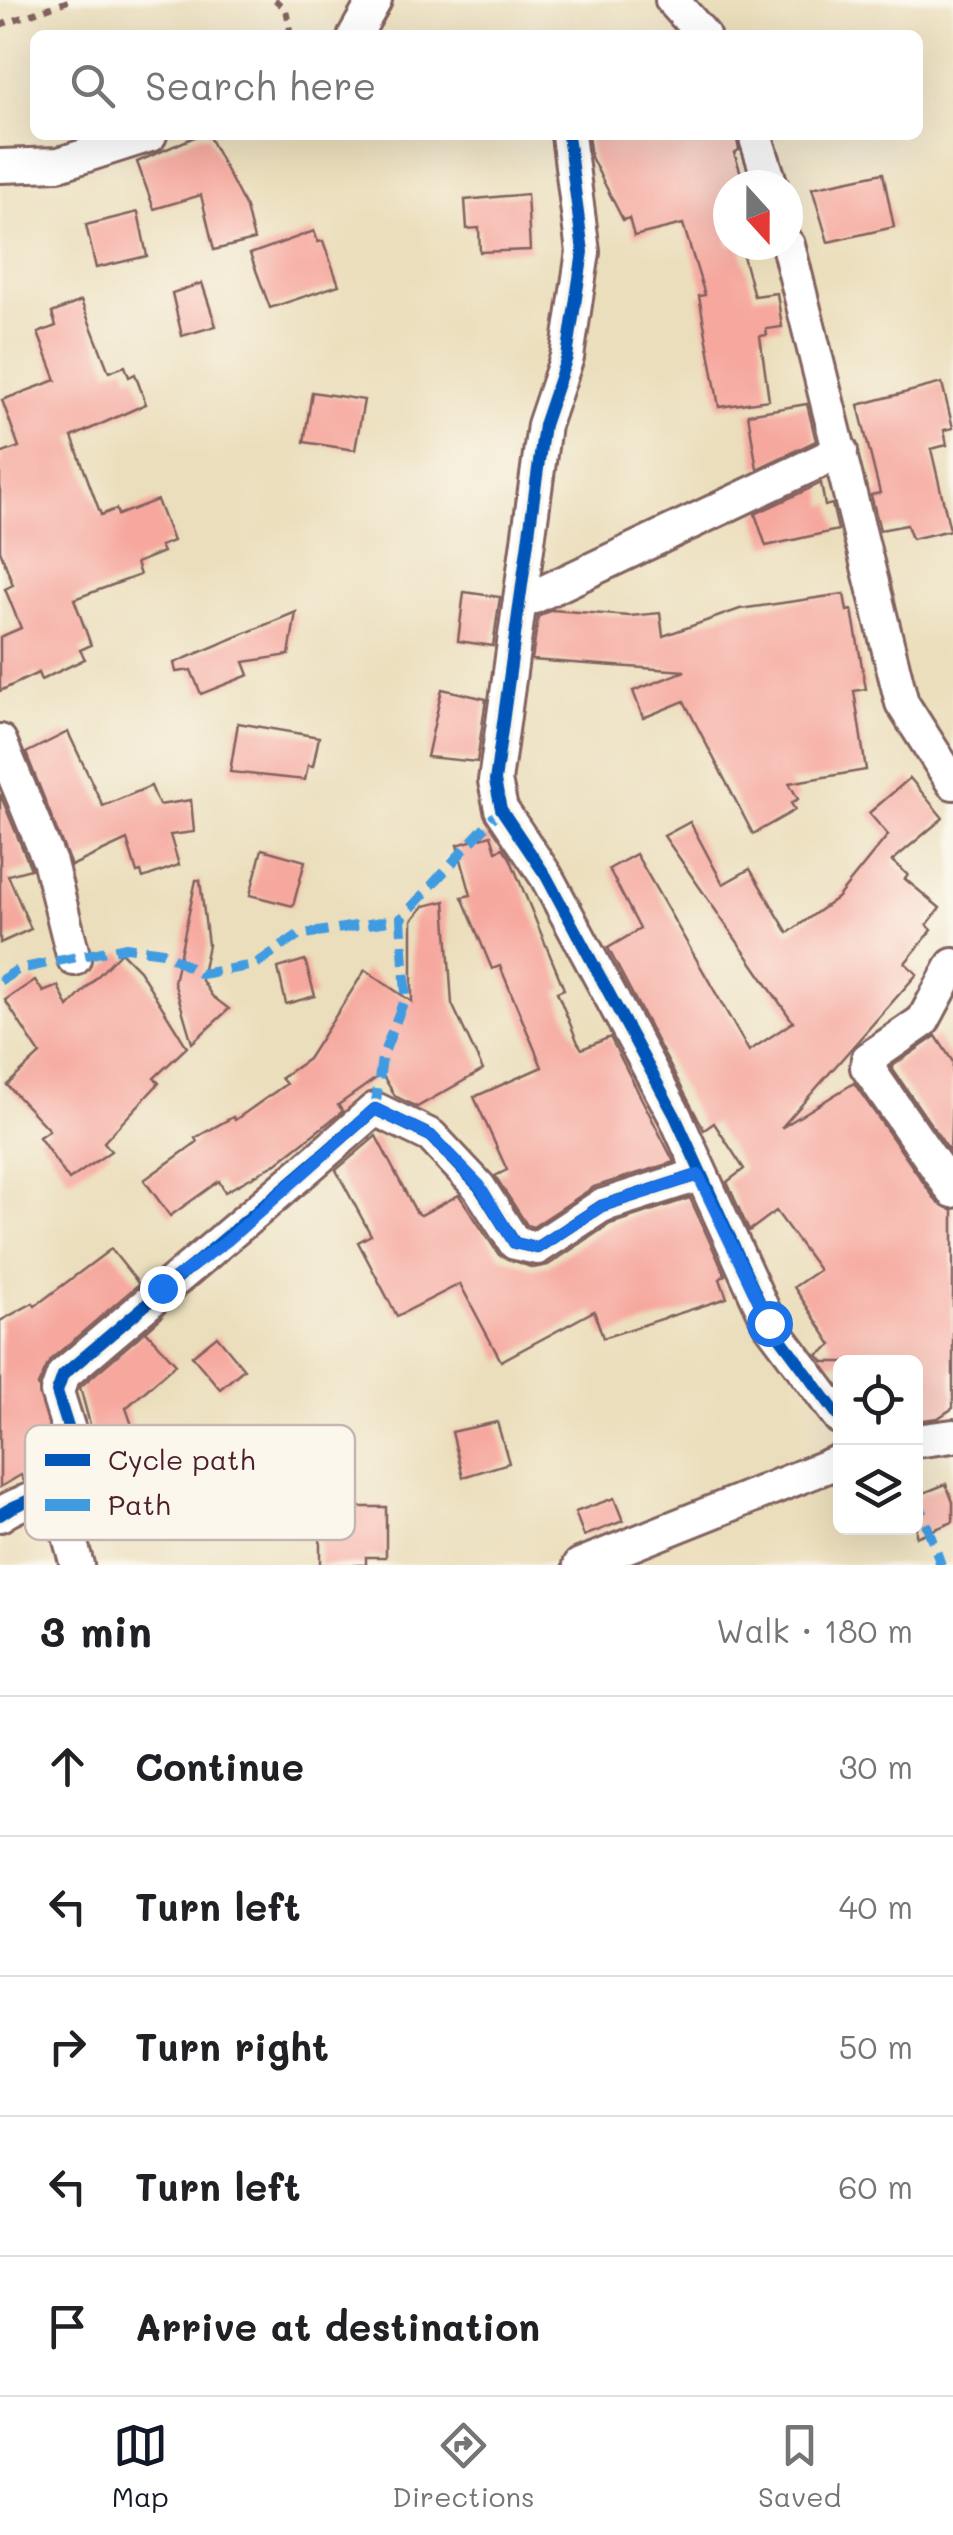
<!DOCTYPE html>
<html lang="en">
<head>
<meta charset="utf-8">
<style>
  :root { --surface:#fff; --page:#f6f6f6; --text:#202124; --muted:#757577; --line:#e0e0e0; --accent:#111827 }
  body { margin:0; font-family:Mali,sans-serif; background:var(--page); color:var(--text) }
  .controls { position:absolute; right:30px; bottom:30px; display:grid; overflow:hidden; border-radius:15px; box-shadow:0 10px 40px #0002 }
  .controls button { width:90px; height:90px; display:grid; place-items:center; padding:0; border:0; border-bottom:2px solid var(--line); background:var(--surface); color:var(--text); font:50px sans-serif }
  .compass { position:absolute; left:713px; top:170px; width:90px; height:90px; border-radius:50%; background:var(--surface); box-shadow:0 10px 40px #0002; rotate:159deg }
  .stop { position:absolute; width:30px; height:30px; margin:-22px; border:8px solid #1a73e8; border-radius:50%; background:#fff }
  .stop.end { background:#1a73e8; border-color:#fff; box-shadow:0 2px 10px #0008 }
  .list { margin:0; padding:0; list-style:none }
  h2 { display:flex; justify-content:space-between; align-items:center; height:130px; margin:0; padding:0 40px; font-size:42px }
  h2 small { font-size:32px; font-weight:400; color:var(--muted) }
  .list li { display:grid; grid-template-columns:65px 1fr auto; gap:30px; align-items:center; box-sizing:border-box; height:140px; padding:0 40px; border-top:2px solid var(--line) }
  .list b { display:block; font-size:38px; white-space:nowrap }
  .list em { font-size:32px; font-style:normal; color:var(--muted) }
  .icon { flex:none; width:55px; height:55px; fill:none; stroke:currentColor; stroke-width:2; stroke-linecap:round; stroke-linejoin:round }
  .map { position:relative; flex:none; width:953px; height:1565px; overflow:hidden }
  .search { position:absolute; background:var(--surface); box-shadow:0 10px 40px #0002; left:30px; right:30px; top:30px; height:110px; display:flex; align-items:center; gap:25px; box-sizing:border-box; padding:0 35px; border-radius:15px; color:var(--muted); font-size:38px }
  .sheet { height:830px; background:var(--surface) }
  nav { display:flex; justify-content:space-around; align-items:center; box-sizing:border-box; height:140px; border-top:2px solid var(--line); background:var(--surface); font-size:28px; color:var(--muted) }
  nav a { display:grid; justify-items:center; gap:5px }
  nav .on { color:var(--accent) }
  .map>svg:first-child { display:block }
</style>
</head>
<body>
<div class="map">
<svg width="953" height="1565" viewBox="0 0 953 1565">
  <rect width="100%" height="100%" fill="#fbf7ec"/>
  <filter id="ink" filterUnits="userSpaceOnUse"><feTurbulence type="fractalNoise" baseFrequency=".01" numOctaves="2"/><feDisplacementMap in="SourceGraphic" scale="20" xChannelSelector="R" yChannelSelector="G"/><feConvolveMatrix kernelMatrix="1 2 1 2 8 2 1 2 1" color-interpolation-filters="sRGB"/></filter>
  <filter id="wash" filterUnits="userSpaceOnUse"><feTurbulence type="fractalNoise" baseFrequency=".0048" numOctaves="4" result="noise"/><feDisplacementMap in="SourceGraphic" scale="40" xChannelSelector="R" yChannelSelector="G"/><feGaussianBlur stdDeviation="2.25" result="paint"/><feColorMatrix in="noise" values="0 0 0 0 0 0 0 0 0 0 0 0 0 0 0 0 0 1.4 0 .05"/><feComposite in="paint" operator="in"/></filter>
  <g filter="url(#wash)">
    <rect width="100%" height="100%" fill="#ebdebc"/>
    <g id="blocks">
      <g fill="#f6a89f">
        <polygon points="199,135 208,135 246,208 254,240 214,250 201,195 154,209 137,162"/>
        <polygon points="588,135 736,135 739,150 734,153 743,179 728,185 728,245 740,245 754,296 777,293 782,327 766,329 767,335 760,336 769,400 719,407 699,296 705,295 683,224 634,236 629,218 623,220 591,157"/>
        <polygon points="883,173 894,227 828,242 812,188"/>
        <polygon points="527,194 530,250 480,252 479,228 467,229 465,200"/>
        <polygon points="138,212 147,256 96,268 86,225"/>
        <polygon points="314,231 318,242 323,241 339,285 270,308 250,254"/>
        <polygon points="202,283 216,326 182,336 172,293"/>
        <polygon points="81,301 109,372 125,366 129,377 135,374 146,404 72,437 101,515 116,509 118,515 157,500 173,541 160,546 163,552 136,563 140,575 74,599 91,645 80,650 85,659 41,680 38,673 0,691 0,637 21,628 5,589 13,585 0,550 0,454 19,447 2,400 56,380 38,333 56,326 52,313"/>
        <polygon points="942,383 953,428 944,430 947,445 931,449 950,530 912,539 907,525 880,530 871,495 880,493 858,405"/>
        <polygon points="312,392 364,400 355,450 304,442"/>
        <polygon points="807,404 816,441 757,469 748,414"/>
        <polygon points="821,483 825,506 832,504 838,530 766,546 755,514"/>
        <polygon points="464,592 500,597 493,646 458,641"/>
        <polygon points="844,594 847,611 852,610 866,689 854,691 866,770 789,783 798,799 791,803 795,810 753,834 684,701 643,718 633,691 685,671 532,660 538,617 552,610 630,616 660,613 663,636 740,609"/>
        <polygon points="296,612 289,655 244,662 249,675 201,694 191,670 176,672 174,663"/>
        <polygon points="442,689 486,699 477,762 427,757"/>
        <polygon points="238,723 319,737 313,766 308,765 305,780 230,772"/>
        <polygon points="68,732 103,806 151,786 159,805 191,800 194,832 170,835 179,865 143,878 141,872 137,873 127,840 71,866 26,753"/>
        <polygon points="910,778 943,818 892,861 908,875 905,879 940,908 927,925 932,930 905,963 917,974 781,1128 854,1083 937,1202 953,1211 953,1408 938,1418 916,1421 916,1362 824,1362 818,1355 832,1345 794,1287 819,1270 776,1211 749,1231 727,1182 744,1169 714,1123 704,1130 608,948 640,929 609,869 636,854 749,1051 793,1022 664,836 690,822 723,884 750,869 788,933 837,898 888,835 869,813"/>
        <polygon points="0,794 31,869 8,875 31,929 0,943"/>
        <polygon points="491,835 496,851 503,848 510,858 564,989 557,992 578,1043 582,1049 610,1037 674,1162 594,1187 533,1227 527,1225 495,1176 507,1170 474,1097 542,1067 500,966 492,969 462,897 471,895 457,845"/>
        <polygon points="262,849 305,861 293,906 250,895"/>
        <polygon points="196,880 200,880 208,945 201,979 212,996 229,1009 192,1043 174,982"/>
        <polygon points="445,901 452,1004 483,1070 417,1107 395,1096 382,1074 338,1105 343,1111 274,1165 225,1192 219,1181 170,1216 144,1180 197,1142 195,1138 233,1117 235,1120 286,1084 281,1078 308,1059 365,970 412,1002 412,920 424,906"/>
        <polygon points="121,952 139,970 187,1047 154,1078 159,1083 104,1142 111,1151 69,1180 39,1137 49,1130 7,1085 40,1054 5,1000 35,980 43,992 58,986 68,1007"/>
        <polygon points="305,960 315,996 286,1004 278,968"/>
        <polygon points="936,1036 953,1062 950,1152 891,1067"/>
        <polygon points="376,1136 416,1212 421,1215 459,1195 499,1255 533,1268 548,1265 610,1224 690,1198 725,1275 720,1279 727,1298 603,1338 594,1311 501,1361 460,1284 397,1316 358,1242 371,1235 336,1170"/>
        <polygon points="111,1249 139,1284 50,1360 38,1385 60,1467 24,1481 21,1475 0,1487 0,1321 33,1303 35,1306"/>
        <polygon points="163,1316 146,1331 176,1364 126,1408 148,1472 97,1492 102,1469 80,1387"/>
        <polygon points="217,1336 244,1369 220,1389 192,1356"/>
        <polygon points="497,1422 509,1463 463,1477 452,1432"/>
        <polygon points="946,1484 953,1502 953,1522 916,1537 916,1496"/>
        <polygon points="614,1498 623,1521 584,1536 575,1512"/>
        <polygon points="320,1507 386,1507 386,1557 366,1557 366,1565 320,1565"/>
      </g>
    </g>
  </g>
  <g filter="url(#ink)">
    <use href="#blocks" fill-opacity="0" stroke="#82625e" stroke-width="2.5"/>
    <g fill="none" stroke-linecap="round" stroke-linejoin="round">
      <g stroke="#82625e" stroke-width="38">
        <g id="minor">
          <polyline points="672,0 703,35"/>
          <polyline points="355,35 375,0"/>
          <polyline points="568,135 583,252 567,357 544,425 495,781 501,809 546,876 675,1116 769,1323 840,1418"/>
          <polyline points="755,135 771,185"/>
          <polyline points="0,166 59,164 150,135"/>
          <polyline points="788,245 902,703 953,783"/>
          <polyline points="521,603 841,451"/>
          <polyline points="0,741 50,863 74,959"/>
          <polyline points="953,965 923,1021 868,1059 867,1067 953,1191"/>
          <polyline points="916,1441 953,1436"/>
          <polyline points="69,1488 69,1536 77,1565"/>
          <path d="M0,1515C25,1496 59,1497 83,1475L57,1392L63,1375C167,1286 272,1200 375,1109L431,1136L479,1187L515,1243L537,1248L601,1206L698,1175"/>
          <polyline points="580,1565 840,1461"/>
        </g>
      </g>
      <g stroke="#82625e" stroke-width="6" stroke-dasharray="8 8" stroke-linecap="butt">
        <polyline points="275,0 286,9 291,35"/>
        <polyline points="0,25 71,0"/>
      </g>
      <use href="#minor" stroke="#fff" stroke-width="32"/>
      <g stroke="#409be1" stroke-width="10" stroke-dasharray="20 10" stroke-linecap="butt">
        <polyline points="0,981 19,969 126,947 163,952 201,974 255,965 298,935 401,919"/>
        <polyline points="375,1109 382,1058 406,995 401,919 501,809"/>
        <polyline points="916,1495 941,1565"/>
      </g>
      <g stroke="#fbf7ec" stroke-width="19">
        <g id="cycleway">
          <polyline points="568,135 583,252 567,357 544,425 495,781 501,809 546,876 675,1116 769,1323 840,1418"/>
          <path d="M0,1515C25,1496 59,1497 83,1475L57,1392L63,1375C167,1286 272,1200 375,1109L431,1136L479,1187L515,1243L537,1248L601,1206L698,1175"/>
        </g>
      </g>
      <use href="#cycleway" stroke="#0057b8" stroke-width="12"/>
    </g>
  </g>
  <g fill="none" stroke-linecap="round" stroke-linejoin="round" filter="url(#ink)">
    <polyline stroke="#1a73e8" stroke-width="12" points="162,1288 227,1241 375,1109 431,1136 480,1186 514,1243 537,1248 602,1206 698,1175 769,1323"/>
  </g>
  <rect x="25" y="1425" width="330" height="115" rx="15" fill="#fbf7ec" stroke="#c6b6b2" stroke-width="2.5"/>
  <rect x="45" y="1454" width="45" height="12" fill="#0057b8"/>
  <rect x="45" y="1499" width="45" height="12" fill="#409be1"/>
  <g font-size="28" fill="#4a1f2b">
    <text x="108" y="1470">Cycle path</text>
    <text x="108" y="1515">Path</text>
  </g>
</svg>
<div class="controls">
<button><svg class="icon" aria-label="locate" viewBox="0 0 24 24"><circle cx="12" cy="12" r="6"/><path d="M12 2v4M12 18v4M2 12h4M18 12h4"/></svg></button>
<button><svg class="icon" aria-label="layers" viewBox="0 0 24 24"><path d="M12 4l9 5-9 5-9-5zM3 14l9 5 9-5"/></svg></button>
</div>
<svg class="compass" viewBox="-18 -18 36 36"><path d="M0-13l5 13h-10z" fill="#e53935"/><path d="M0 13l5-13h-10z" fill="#757577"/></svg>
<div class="stop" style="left:769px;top:1323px"></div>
<div class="stop end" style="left:162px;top:1288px"></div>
<div class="search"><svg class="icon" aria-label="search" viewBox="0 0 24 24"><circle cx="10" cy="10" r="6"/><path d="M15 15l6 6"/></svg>Search here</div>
</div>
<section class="sheet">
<h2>3 min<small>Walk · 180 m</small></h2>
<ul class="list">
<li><svg class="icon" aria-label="ahead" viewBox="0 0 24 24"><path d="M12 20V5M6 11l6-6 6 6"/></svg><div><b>Continue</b></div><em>30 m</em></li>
<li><svg class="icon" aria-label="left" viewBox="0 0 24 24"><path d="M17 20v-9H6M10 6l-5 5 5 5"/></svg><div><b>Turn left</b></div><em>40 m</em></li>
<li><svg class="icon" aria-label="right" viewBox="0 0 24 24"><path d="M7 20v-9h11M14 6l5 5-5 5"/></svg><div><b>Turn right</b></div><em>50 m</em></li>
<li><svg class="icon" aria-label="left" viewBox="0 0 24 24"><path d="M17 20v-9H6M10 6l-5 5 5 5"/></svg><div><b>Turn left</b></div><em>60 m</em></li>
<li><svg class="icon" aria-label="arrive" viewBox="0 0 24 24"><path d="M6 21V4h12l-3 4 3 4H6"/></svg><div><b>Arrive at destination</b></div></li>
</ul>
</section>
<nav>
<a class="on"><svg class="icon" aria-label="map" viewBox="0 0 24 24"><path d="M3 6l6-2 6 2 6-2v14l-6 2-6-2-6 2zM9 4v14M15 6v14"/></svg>Map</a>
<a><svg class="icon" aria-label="directions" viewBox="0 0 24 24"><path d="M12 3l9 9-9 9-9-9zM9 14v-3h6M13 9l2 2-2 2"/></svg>Directions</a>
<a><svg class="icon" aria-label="saved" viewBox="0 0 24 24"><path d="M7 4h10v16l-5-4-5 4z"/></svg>Saved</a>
</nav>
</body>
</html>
